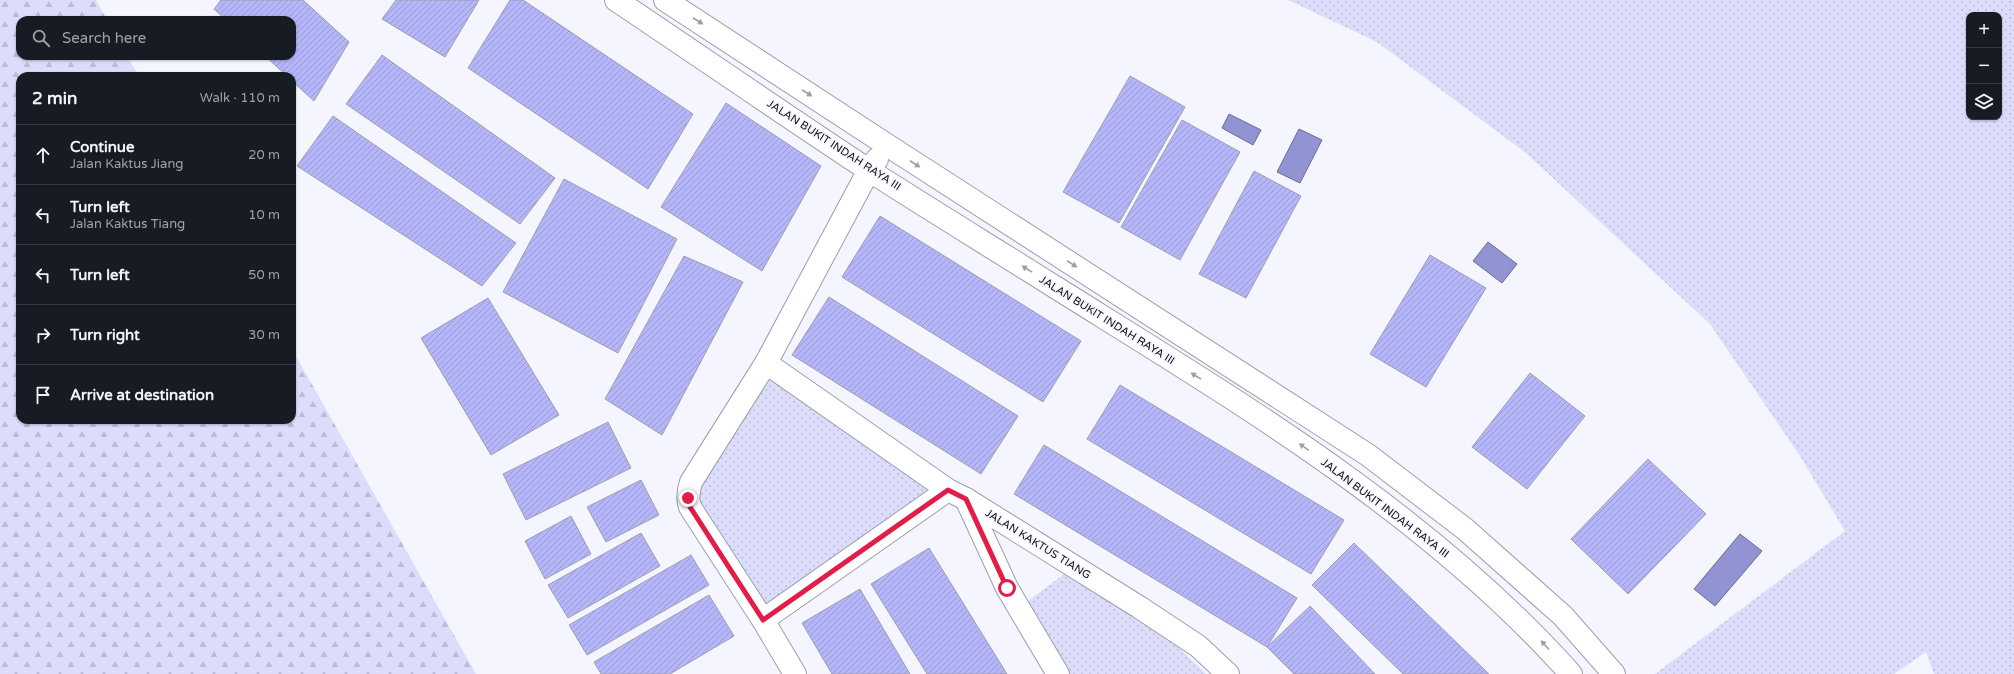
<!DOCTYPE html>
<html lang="en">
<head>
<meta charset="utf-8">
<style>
  :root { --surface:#171b24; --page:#242831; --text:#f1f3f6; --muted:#9ea1a6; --line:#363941 }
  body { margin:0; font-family:"Varela Round",sans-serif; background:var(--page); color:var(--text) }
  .controls { position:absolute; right:12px; top:12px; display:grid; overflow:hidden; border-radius:8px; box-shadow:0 1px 3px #0004 }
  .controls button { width:36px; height:36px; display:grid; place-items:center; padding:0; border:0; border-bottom:1px solid var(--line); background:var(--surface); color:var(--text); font:20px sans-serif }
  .stop { position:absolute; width:12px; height:12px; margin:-9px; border:3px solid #e11d48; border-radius:50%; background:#fff }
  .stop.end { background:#e11d48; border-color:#fff; box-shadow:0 1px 4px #0008 }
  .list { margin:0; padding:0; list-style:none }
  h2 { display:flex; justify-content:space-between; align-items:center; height:52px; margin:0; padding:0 16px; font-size:17px }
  h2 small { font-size:13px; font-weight:400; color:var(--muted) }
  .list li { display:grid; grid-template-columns:26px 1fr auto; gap:12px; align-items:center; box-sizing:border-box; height:60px; padding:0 16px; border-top:1px solid var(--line) }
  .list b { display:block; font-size:15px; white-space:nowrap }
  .list p { margin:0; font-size:13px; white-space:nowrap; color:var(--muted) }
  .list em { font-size:13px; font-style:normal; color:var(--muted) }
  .icon { flex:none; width:22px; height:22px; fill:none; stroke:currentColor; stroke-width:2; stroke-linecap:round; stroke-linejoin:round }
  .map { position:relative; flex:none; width:2014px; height:674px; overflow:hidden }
  .search { position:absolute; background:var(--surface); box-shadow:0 1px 3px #0004; left:16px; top:16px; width:280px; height:44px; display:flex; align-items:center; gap:10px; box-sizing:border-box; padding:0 14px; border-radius:12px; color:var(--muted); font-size:15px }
  .panel { position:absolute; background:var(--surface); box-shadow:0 1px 3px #0004; left:16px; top:72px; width:280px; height:352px; border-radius:12px }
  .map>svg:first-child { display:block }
</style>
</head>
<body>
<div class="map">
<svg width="2014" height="674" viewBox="0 0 2014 674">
  <defs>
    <pattern id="grass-dots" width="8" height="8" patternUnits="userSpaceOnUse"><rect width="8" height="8" fill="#dbddfb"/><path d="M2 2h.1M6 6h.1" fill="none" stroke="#bbbcd6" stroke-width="1.8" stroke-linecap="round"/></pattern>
    <pattern id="forest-firs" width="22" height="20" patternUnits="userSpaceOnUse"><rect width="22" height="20" fill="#dbddfb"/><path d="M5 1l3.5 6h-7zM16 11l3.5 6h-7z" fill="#bbbcd6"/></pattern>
    <pattern id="building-hatch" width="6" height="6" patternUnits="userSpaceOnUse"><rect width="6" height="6" fill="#b4b6f9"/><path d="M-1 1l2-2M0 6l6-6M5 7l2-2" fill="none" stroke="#9a9bd5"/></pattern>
  </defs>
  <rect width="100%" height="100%" fill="#f4f5fe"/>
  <g fill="url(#grass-dots)" fill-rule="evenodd">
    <path d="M1288,0H2014V674H1934L1926,652L1894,674H1655L1845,531L1800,456L1710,324L1526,153L1377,42ZM1969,15H1999V117H1969Z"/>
    <polygon points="761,356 945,491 764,615 684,485"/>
    <polygon points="1068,571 1166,635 1206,674 1060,674 1019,608"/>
  </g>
  <polygon fill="url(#forest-firs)" points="0,0 96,0 107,20 20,20 20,56 127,56 139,76 20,76 20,420 292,420 292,349 476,674 0,674"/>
  <g fill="#9293d3" stroke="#6a6b99">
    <polygon points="1229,114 1261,130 1253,145 1222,128"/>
    <polygon points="1299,129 1322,140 1300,183 1277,172"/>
    <polygon points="1488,242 1517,264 1502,283 1473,261"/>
    <polygon points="1740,534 1762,551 1715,606 1694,589"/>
  </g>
  <g fill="url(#building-hatch)" stroke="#9e9fad">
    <polygon points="221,0 303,0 349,42 314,101 292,81 292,76 287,76 265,56 292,56 292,20 226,20 214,9"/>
    <polygon points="396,0 479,0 445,57 382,19"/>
    <polygon points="510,0 523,0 693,114 648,189 468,68"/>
    <polygon points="382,55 555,178 520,224 346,104"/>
    <polygon points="1130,76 1185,107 1119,223 1063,192"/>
    <polygon points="726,103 821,166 762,271 661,207"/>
    <polygon points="333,116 516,243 482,286 297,166"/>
    <polygon points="1182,120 1240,152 1180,260 1121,227"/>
    <polygon points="1254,171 1301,196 1246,298 1199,274"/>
    <polygon points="564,179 677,239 618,353 503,292"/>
    <polygon points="880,216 1081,341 1043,402 842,277"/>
    <polygon points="1430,255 1486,288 1426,387 1370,354"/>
    <polygon points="684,256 743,282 662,435 605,399"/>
    <polygon points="829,297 1018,416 981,474 792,355"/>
    <polygon points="488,298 559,415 491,455 421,338"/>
    <polygon points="1530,373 1585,416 1527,489 1472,447"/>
    <polygon points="1120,385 1344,520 1311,574 1087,439"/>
    <polygon points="608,422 631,468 526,520 503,474"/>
    <polygon points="1044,445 1297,598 1267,647 1014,494"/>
    <polygon points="1648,459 1706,514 1628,594 1571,539"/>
    <polygon points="641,480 659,515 606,542 587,507"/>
    <polygon points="571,516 591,554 545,579 525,541"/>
    <polygon points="641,533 660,566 568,618 548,585"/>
    <polygon points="1354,543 1489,674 1403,674 1312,585"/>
    <polygon points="929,548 1007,674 927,674 871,584"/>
    <polygon points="691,555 709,585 587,655 569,625"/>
    <polygon points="860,589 910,674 832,674 802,623"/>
    <polygon points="709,595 734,636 670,674 601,674 594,662"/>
    <polygon points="1310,606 1375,674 1294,674 1267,647"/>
  </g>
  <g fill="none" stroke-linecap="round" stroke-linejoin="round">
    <g stroke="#9d9ead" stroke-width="24">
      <g id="minor">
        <path d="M616,0C701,57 785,115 870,171C931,210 993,248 1055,287C1237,401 1426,512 1571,674"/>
        <polyline points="665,0 887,145 1368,455 1465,529 1563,616 1614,674"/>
        <polyline points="766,363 948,490 966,499 1139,607 1198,646 1228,674"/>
        <polyline points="966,499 1007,588 1058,674"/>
        <polyline points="763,620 948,490"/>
        <path d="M795,674L763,620L690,507C687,498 688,491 691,482L766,363L869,170L877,159"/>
      </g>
    </g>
    <use href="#minor" stroke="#fff" stroke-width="22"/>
  </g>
  <defs><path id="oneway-solid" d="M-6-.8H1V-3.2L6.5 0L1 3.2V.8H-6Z"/></defs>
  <g fill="#9f9fa1">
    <use href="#oneway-solid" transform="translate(698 21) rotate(33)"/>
    <use href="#oneway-solid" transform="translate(807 93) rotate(33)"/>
    <use href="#oneway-solid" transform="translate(915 164) rotate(33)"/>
    <use href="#oneway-solid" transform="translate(1072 264) rotate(33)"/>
    <use href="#oneway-solid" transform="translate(1027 269) rotate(-148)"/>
    <use href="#oneway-solid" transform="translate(1196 376) rotate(-148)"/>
    <use href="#oneway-solid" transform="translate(1304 447) rotate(-146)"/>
    <use href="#oneway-solid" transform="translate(1545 645) rotate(-132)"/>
  </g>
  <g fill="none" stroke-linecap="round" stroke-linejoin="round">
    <polyline stroke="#e11d48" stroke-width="5" points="688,498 690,507 763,620 948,490 966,499 1007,588"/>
  </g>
  <g text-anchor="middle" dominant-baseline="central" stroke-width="3" stroke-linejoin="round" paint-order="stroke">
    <g font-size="11" fill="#0e0e13" stroke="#f4f5fe">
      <text transform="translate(834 145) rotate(33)">JALAN BUKIT INDAH RAYA III</text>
      <text transform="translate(1107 320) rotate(32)">JALAN BUKIT INDAH RAYA III</text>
      <text transform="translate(1385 508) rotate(37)">JALAN BUKIT INDAH RAYA III</text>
      <text transform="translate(1038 544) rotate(32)">JALAN KAKTUS TIANG</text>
    </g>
  </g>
</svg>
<div class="controls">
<button>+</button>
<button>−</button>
<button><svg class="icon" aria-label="layers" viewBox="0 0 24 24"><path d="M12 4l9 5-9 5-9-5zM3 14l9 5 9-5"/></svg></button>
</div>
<div class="stop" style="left:1007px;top:588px"></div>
<div class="stop end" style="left:688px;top:498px"></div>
<div class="search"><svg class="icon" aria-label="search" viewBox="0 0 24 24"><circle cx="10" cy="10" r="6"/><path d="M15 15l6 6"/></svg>Search here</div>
<section class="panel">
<h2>2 min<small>Walk · 110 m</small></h2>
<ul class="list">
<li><svg class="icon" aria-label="ahead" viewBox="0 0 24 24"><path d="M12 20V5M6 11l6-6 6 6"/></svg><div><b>Continue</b><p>Jalan Kaktus Jiang</p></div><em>20 m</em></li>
<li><svg class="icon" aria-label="left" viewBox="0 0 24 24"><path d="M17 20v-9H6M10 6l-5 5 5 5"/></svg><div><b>Turn left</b><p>Jalan Kaktus Tiang</p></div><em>10 m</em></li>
<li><svg class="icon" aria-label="left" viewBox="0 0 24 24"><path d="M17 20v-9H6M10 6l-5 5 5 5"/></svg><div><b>Turn left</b></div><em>50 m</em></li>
<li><svg class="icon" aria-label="right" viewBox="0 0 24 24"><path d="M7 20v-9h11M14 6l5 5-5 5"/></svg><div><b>Turn right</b></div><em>30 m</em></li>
<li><svg class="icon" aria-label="arrive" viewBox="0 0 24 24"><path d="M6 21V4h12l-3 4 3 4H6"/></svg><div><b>Arrive at destination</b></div></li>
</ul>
</section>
</div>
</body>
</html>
